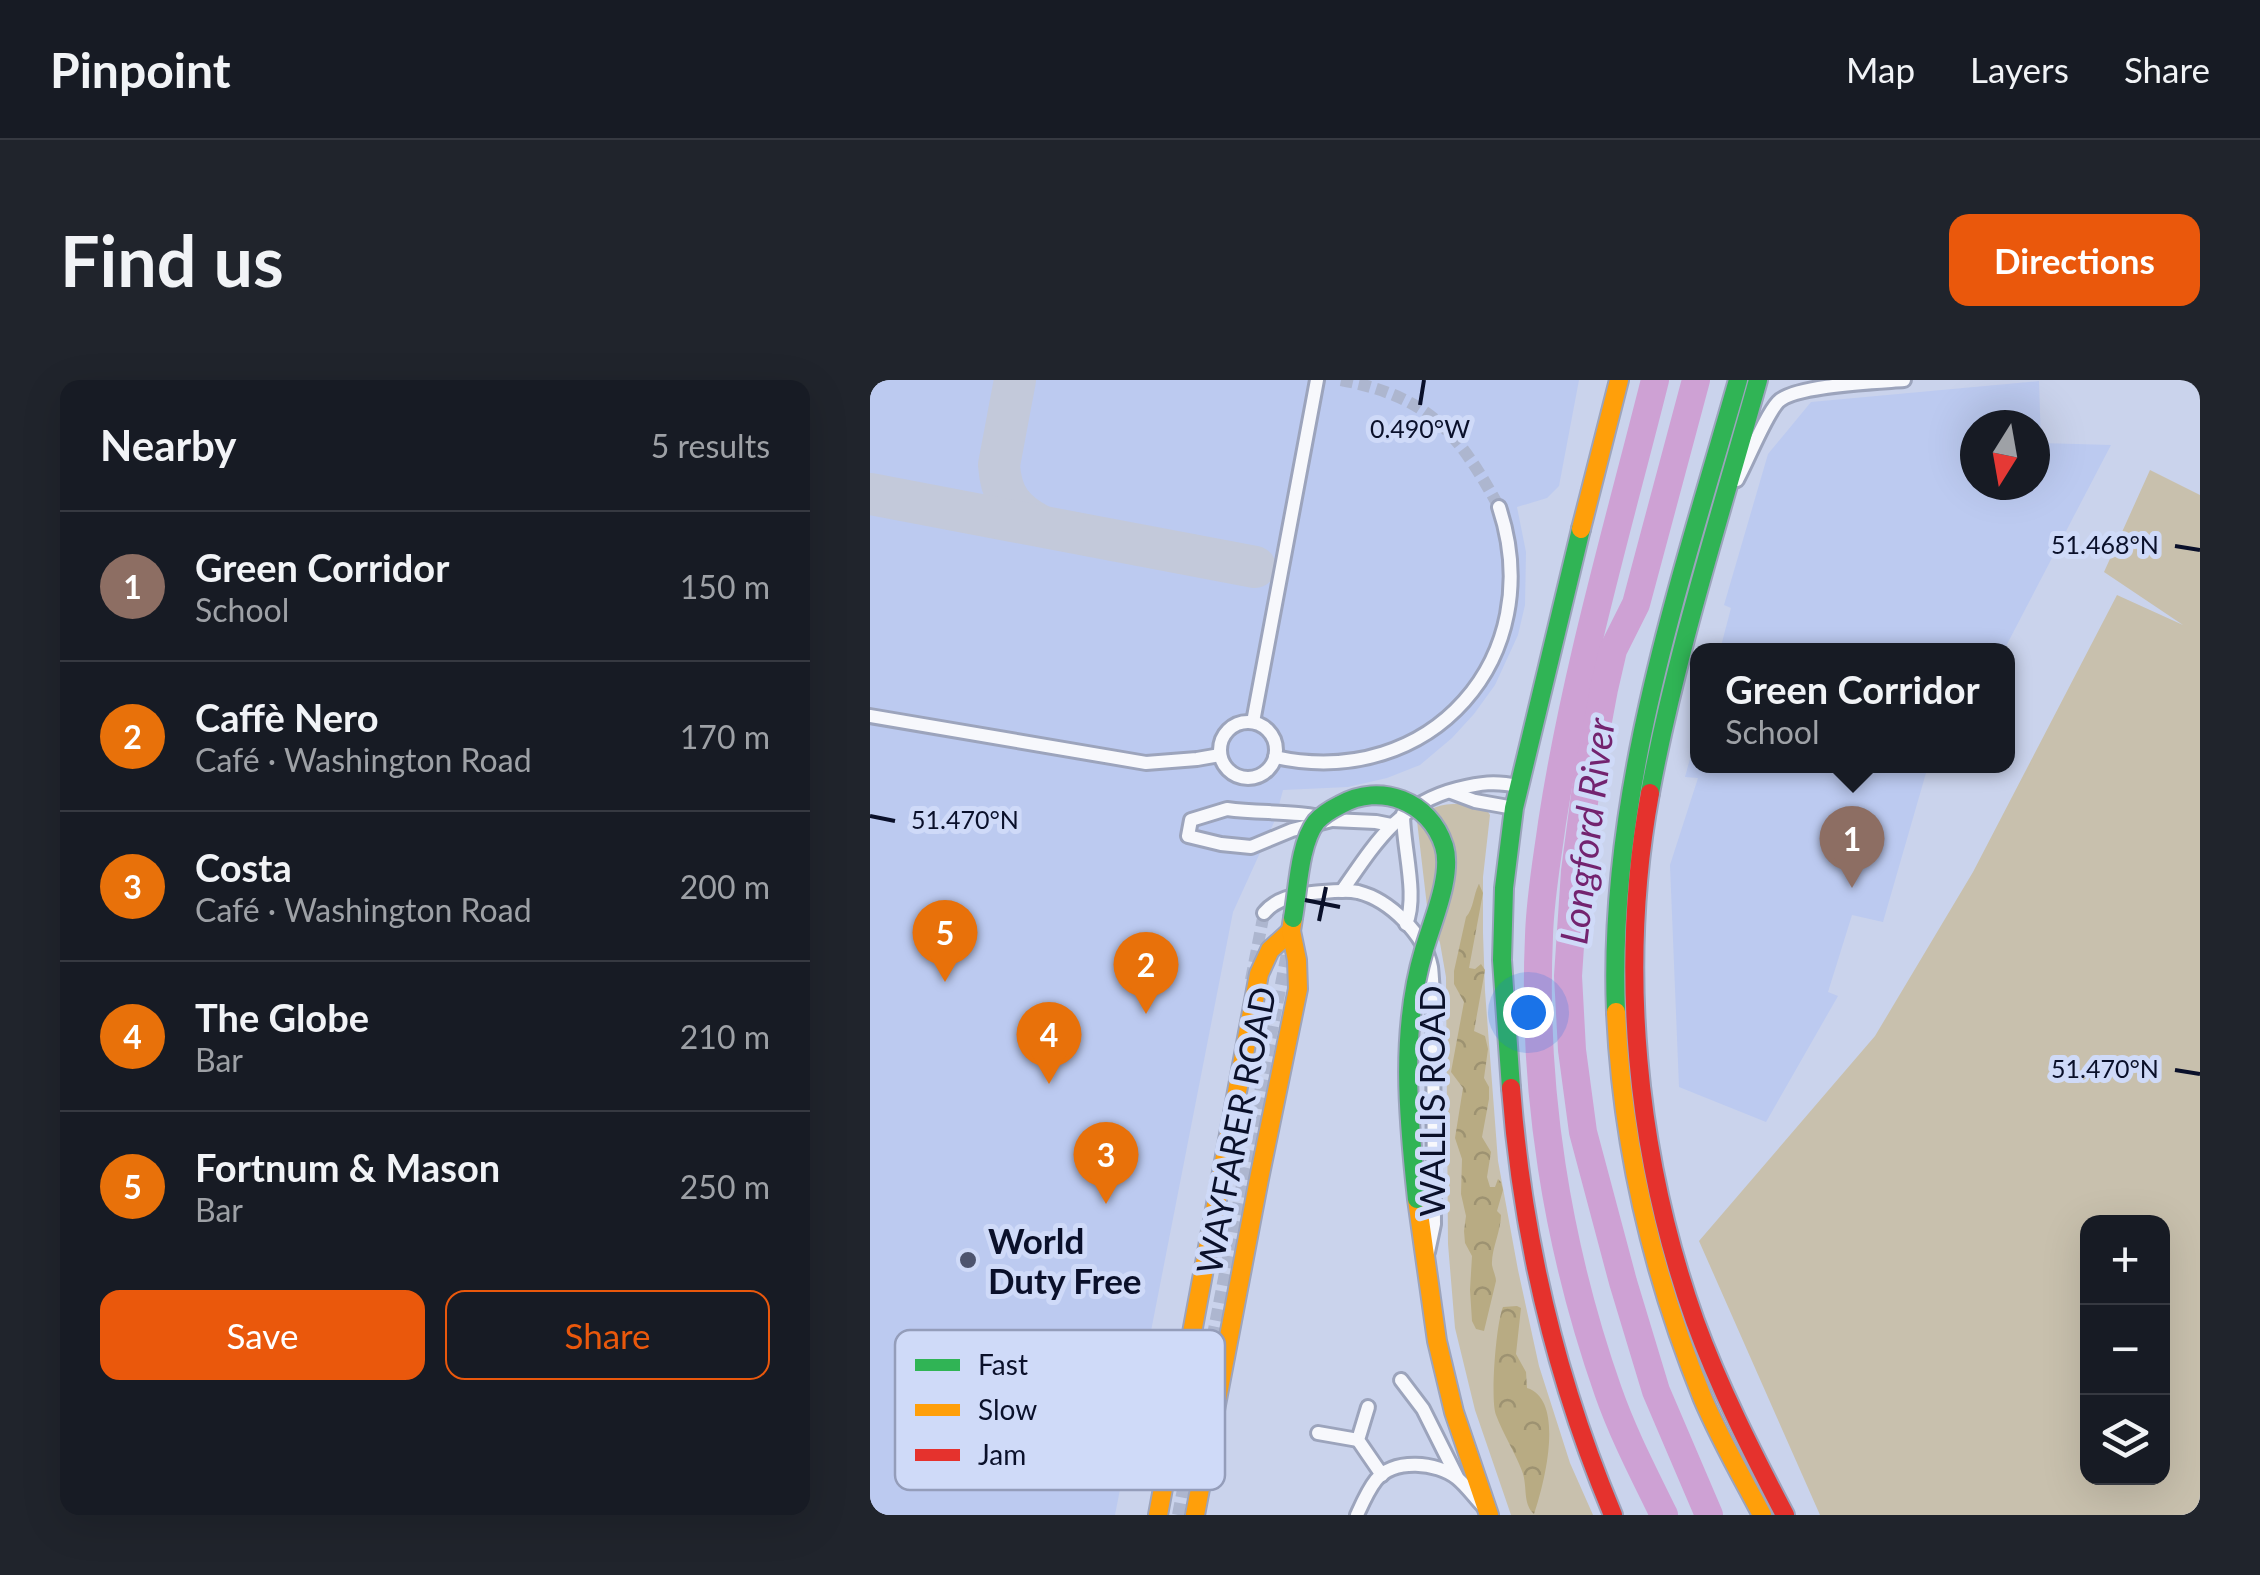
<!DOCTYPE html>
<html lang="en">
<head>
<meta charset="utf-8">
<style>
  :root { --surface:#171b24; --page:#20242c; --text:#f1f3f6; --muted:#9ea1a6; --line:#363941; --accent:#ea580c }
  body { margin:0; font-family:Lato,sans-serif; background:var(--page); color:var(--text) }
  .controls { position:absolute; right:30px; bottom:30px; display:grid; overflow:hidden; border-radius:20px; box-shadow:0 10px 40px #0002 }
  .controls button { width:90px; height:90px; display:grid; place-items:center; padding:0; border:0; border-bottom:2px solid var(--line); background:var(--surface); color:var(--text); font:50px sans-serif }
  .compass { position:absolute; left:1090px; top:30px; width:90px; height:90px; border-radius:50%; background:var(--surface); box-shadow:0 10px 40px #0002; rotate:191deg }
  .you { position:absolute; left:658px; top:632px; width:35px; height:35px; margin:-25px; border:8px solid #fff; border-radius:50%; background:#1a73e8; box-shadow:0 0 0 15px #1a73e833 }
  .badge { display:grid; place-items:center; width:65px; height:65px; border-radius:50%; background:var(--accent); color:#fff; font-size:32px; font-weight:700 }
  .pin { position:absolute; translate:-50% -82px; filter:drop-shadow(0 2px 5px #0008) }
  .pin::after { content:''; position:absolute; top:52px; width:35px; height:30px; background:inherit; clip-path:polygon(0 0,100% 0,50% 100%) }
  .popup { position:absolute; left:820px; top:263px; width:325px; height:130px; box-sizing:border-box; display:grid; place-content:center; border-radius:20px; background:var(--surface); filter:drop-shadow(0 2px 8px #0005); font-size:32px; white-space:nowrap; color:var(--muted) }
  .popup b { font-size:38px; color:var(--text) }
  .popup::after { content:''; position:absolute; left:50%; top:100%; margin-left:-20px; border:20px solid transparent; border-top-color:var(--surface) }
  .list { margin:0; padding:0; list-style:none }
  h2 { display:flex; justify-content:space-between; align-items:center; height:130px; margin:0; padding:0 40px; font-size:42px }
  h2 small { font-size:32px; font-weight:400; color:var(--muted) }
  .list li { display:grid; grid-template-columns:65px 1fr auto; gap:30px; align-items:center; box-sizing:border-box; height:150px; padding:0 40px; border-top:2px solid var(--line) }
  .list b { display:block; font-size:38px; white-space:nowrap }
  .list p { margin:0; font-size:32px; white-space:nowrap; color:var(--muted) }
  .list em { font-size:32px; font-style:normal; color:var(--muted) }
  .actions { display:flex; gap:20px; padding:30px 40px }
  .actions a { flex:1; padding:22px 0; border:2px solid var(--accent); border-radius:20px; text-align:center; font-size:35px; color:var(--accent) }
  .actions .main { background:var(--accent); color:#fff }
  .icon { flex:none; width:55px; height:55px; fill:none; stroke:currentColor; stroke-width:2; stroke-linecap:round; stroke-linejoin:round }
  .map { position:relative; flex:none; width:1330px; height:1135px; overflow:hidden; border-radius:20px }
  header { display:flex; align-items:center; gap:60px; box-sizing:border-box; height:140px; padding:0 50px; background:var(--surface); border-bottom:2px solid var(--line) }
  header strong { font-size:48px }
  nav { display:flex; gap:55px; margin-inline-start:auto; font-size:35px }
  .intro { display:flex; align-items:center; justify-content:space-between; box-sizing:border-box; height:240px; padding:0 60px }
  h1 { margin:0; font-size:70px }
  .button { padding:25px 45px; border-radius:20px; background:var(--accent); color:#fff; font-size:35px; font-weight:700 }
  main { display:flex; gap:60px; padding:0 60px }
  aside { flex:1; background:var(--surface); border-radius:20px; box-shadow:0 10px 40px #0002 }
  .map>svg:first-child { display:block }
</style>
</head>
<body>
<header>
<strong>Pinpoint</strong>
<nav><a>Map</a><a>Layers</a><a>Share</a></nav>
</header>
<div class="intro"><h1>Find us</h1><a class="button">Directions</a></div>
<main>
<aside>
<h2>Nearby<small>5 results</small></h2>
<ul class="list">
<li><span class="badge" style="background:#8d6e63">1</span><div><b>Green Corridor</b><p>School</p></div><em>150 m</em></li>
<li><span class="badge" style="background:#e8710a">2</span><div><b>Caffè Nero</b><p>Café · Washington Road</p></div><em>170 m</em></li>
<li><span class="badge" style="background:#e8710a">3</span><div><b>Costa</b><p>Café · Washington Road</p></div><em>200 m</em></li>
<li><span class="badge" style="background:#e8710a">4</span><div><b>The Globe</b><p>Bar</p></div><em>210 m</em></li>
<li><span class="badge" style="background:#e8710a">5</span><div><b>Fortnum &amp; Mason</b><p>Bar</p></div><em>250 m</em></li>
</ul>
<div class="actions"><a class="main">Save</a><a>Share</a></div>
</aside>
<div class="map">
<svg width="1330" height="1135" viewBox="0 0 1330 1135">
  <defs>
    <pattern id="forest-crowns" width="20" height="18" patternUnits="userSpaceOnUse" patternTransform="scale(2.5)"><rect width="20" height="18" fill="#b8ab83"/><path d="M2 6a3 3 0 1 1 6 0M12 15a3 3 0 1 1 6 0" fill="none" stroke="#9d9271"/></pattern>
  </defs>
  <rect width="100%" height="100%" fill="#cad3ec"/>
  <g fill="#bccaf0" fill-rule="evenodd">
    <polygon points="0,0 709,0 689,106 677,118 647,127 656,172 655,225 648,255 625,305 604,334 582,358 550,385 517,398 478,407 413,410 405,440 363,532 245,1135 0,1135"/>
    <path d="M1169,1L1171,63L1241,65L1134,270H850L861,228L854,225L898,74L941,22ZM1105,45H1165V105H1105Z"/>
    <polygon points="827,353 827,386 1058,386 1013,542 982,535 958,612 968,616 896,742 809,707 800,485 828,398 815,397"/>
  </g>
  <g fill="#c8c0ad" fill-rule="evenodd">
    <path d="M1280,90L1330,115V1135H950L829,861L1005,656L1103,492L1247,215L1313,245L1234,192ZM1218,842H1292V1098H1218Z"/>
    <path d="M596,424L615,427L620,435L613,497V553L615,611L628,781L648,890L669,986L700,1083L723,1135H641L605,1030L585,948L578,864L576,597L570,563L557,526L547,441C559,425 577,423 596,424Z"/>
  </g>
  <g fill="url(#forest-crowns)">
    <path d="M609,504L613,513L599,588L605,589L611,584L615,590L604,651L615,656L618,669L614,698L619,707V719L612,757L621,772L617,797L620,807H625L628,799L631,802L633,810L627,831L631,835C631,851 621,870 622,885C623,891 626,896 626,901L614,951L606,949L602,941L600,910L602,876L595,863L594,851L596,836L591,814L592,779L585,758L593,708L581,692L594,622L584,604V591L596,537C604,528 603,515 609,504Z"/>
    <path d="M647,926L651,928L646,974L656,992L657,1008C696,1020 674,1105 664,1134C652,1123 658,1106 652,1091C645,1072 633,1054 626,1035C620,1020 626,943 633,927Z"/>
  </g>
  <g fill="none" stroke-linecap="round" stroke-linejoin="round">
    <g stroke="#cea1d4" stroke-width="28">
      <path d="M785,0C748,147 705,293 682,443C677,480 670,518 669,556C662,709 687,866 738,1011C753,1054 774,1094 794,1135"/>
      <polyline points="826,0 766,224 743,270 734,309 717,400 705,491 698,596 702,670 713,752 753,902 786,1011 839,1135"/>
    </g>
    <g stroke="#c3c9da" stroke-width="42">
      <path d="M145,0L129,85C131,116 143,131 169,145"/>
      <polyline points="0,114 385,187"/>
    </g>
    <g stroke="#adb6cf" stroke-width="12" stroke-dasharray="12 6" stroke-linecap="butt">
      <path d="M471,0C559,17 587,51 629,127"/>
      <polyline points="381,600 394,533"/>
      <polyline points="308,1135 420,558"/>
    </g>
    <g stroke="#9ca4bc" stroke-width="18">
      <g id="street">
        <path d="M867,100C878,80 895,36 908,22C924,5 1009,2 1034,0"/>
        <polyline points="0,336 276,383 327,379 350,375"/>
        <circle cx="378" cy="370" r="28"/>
        <polyline points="383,342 447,0"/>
        <path d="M405,377C561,411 679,277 629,127"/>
        <polyline points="581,412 605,421 644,428"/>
        <path d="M357,429C393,434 428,430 462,440L422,450L381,467L351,464L318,456L321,440Z"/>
        <path d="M533,434C533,467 548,516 536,544"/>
        <polyline points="462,440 506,442 521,445"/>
        <path d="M472,511C504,465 528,424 587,409C611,403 624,401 649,406"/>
        <path d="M394,533C405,519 424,515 442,513C457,512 473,509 488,512C520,520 555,555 561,587C562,595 562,603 563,610L564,844L558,872"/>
        <polyline points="531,1000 553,1029 587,1097"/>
        <polyline points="498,1027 488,1060 512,1095"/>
        <polyline points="448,1053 488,1060"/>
        <path d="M487,1135C492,1124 498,1110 506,1100C524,1078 567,1082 587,1098C597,1106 605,1118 614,1127"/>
      </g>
    </g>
    <g stroke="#9ca4bc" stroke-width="22">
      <g id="fast">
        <path d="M780,413C806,273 850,137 888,0"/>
        <path d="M746,632C737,414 809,207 868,0"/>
        <polyline points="641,708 632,580 634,508 644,428 711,149"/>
      </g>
    </g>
    <g stroke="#9ca4bc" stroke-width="22">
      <g id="slow">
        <polyline points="711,149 749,0"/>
        <path d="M746,632C752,765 783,896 833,1019C850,1059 872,1097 892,1135"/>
        <polyline points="547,819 567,961 584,1032 619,1135"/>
        <polyline points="288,1135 389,594 400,570 421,551"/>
        <polyline points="325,1135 389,799 428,609 427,580 421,551 423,538"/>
      </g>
    </g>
    <g stroke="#9ca4bc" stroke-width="22">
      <g id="jam">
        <path d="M780,413C748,587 766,775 825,941C849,1007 882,1072 915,1135"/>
        <path d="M641,708C652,857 685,997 743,1135"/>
      </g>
    </g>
    <use href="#street" stroke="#f7f8fc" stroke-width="12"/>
    <use href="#fast" stroke="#30b455" stroke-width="18"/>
    <use href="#slow" stroke="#ff9f0a" stroke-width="18"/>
    <use href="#jam" stroke="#e5322d" stroke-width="18"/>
    <g stroke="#9ca4bc" stroke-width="22" stroke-linecap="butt">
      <path id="fast-bridge" d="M423,538C428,511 429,464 446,442C452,435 462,429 470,425C510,402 560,421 574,466C583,495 562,542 554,570C530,650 538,737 547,819"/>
    </g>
    <use href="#fast-bridge" stroke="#30b455" stroke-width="18"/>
  </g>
  <path fill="none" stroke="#0a102a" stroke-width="4" d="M550,25L554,0M1305,166L1330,170M0,436L25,441M435,520L470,527M449,541L456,507M1305,690L1330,694"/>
  <circle fill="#4d546e" stroke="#cfdaf8" stroke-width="4" cx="98" cy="880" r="10"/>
  <g text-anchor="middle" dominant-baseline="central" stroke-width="10" stroke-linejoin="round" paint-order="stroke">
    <g font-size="35" fill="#0a102a" stroke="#cfdaf8">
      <text transform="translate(561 721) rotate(-90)">WALLIS ROAD</text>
      <text transform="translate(365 750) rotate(-79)">WAYFARER ROAD</text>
    </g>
    <g font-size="35" font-weight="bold" fill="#0a102a" stroke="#cfdaf8" text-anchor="start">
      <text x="118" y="860">World<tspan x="118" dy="40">Duty Free</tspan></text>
    </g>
    <g font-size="38" font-style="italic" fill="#73236f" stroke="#cfdaf8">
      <text transform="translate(716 451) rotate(-83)">Longford River</text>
    </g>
  </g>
  <rect x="25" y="950" width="330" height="160" rx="15" fill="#cfdaf8" stroke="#949dba" stroke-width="2.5"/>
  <rect x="45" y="979" width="45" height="12" fill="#30b455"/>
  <rect x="45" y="1024" width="45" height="12" fill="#ff9f0a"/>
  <rect x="45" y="1069" width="45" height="12" fill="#e5322d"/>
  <g font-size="28" fill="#0a102a">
    <text x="108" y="995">Fast</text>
    <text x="108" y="1040">Slow</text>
    <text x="108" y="1085">Jam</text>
  </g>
  <g font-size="25" text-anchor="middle" fill="#0a102a" stroke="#cfdaf8" stroke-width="10" stroke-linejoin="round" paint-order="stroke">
    <text x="550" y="58">0.490°W</text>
    <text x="1235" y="174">51.468°N</text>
    <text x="95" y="449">51.470°N</text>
    <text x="1235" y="698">51.470°N</text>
  </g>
</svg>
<div class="controls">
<button>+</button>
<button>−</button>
<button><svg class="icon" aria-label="layers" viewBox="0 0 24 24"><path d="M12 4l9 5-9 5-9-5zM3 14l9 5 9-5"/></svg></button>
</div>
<svg class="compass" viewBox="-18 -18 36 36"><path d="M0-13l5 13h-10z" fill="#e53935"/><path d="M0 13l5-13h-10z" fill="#9ea1a6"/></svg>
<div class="you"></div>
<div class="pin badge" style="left:982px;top:508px;background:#8d6e63">1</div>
<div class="popup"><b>Green Corridor</b>School</div>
<div class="pin badge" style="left:276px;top:634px;background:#e8710a">2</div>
<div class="pin badge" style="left:236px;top:824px;background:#e8710a">3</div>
<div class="pin badge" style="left:179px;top:704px;background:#e8710a">4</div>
<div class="pin badge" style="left:75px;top:602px;background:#e8710a">5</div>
</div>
</main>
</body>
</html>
